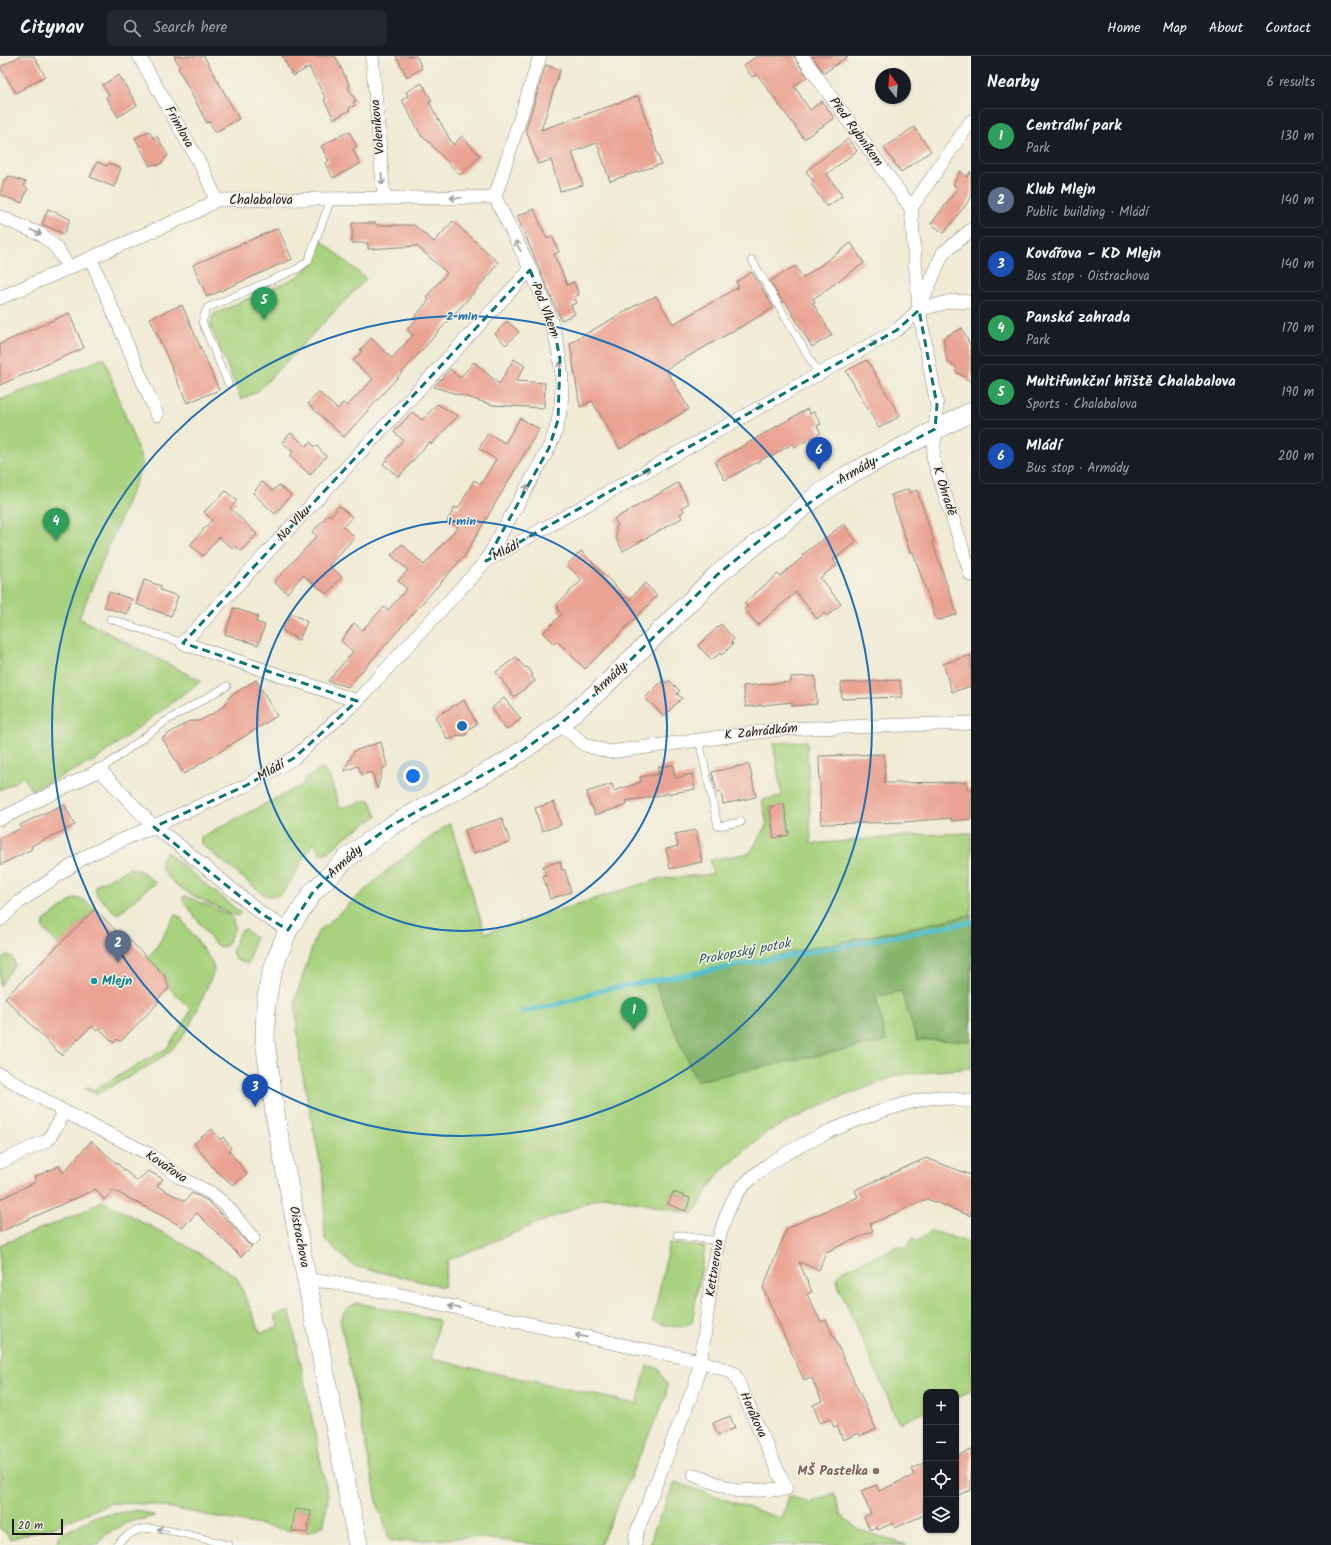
<!DOCTYPE html>
<html lang="en">
<head>
<meta charset="utf-8">
<style>
  :root { --surface:#171b24; --page:#242831; --text:#f1f3f6; --muted:#9ea1a6; --line:#363941; --accent:#0b8043 }
  body { margin:0; font-family:Kalam,sans-serif; background:var(--page); color:var(--text) }
  .controls { position:absolute; right:12px; bottom:12px; display:grid; overflow:hidden; border-radius:8px; box-shadow:0 1px 3px #0004 }
  .controls button { width:36px; height:36px; display:grid; place-items:center; padding:0; border:0; border-bottom:1px solid var(--line); background:var(--surface); color:var(--text); font:20px sans-serif }
  .compass { position:absolute; left:875px; top:12px; width:36px; height:36px; border-radius:50%; background:var(--surface); box-shadow:0 1px 3px #0004; rotate:344deg }
  .scale { position:absolute; left:12px; bottom:10px; width:51px; box-sizing:border-box; padding-left:4px; border:2px solid #1c1c1c; border-top:0; font-size:11px; line-height:14px; white-space:nowrap; color:#1c1c1c; -webkit-text-stroke:3px #f7f3e8; paint-order:stroke }
  .you { position:absolute; left:413px; top:720px; width:14px; height:14px; margin:-10px; border:3px solid #fff; border-radius:50%; background:#1a73e8; box-shadow:0 0 0 6px #1a73e833 }
  .badge { display:grid; place-items:center; width:26px; height:26px; border-radius:50%; background:var(--accent); color:#fff; font-size:13px; font-weight:700 }
  .pin { position:absolute; translate:-50% -33px; filter:drop-shadow(0 1px 2px #0008) }
  .pin::after { content:''; position:absolute; top:21px; width:14px; height:12px; background:inherit; clip-path:polygon(0 0,100% 0,50% 100%) }
  .list { margin:0; padding:0; list-style:none }
  h2 { display:flex; justify-content:space-between; align-items:center; height:52px; margin:0; padding:0 16px; font-size:17px }
  h2 small { font-size:13px; font-weight:400; color:var(--muted) }
  .list li { display:grid; grid-template-columns:26px 1fr auto; gap:12px; align-items:center; box-sizing:border-box; height:56px; margin:0 8px 8px; padding:0 8px; border:1px solid var(--line); border-radius:8px }
  .list b { display:block; font-size:15px; white-space:nowrap }
  .list p { margin:0; font-size:13px; white-space:nowrap; color:var(--muted) }
  .list em { font-size:13px; font-style:normal; color:var(--muted) }
  .icon { flex:none; width:22px; height:22px; fill:none; stroke:currentColor; stroke-width:2; stroke-linecap:round; stroke-linejoin:round }
  .map { position:relative; flex:none; width:971px; height:1489px; overflow:hidden }
  header { display:flex; align-items:center; gap:24px; box-sizing:border-box; height:56px; padding:0 20px; background:var(--surface); border-bottom:1px solid var(--line) }
  header strong { font-size:19px }
  nav { display:flex; gap:22px; margin-inline-start:auto; font-size:14px }
  .search { width:280px; height:36px; background:var(--page); display:flex; align-items:center; gap:10px; box-sizing:border-box; padding:0 14px; border-radius:8px; color:var(--muted); font-size:15px }
  main { display:flex }
  aside { flex:1; background:var(--surface) }
  .map>svg:first-child { display:block }
</style>
</head>
<body>
<header>
<strong>Citynav</strong>
<div class="search"><svg class="icon" aria-label="search" viewBox="0 0 24 24"><circle cx="10" cy="10" r="6"/><path d="M15 15l6 6"/></svg>Search here</div>
<nav><a>Home</a><a>Map</a><a>About</a><a>Contact</a></nav>
</header>
<main>
<div class="map">
<svg width="971" height="1489" viewBox="0 0 971 1489">
  <rect width="100%" height="100%" fill="#f7f3e8"/>
  <filter id="ink" filterUnits="userSpaceOnUse"><feTurbulence type="fractalNoise" baseFrequency=".025" numOctaves="2"/><feDisplacementMap in="SourceGraphic" scale="8" xChannelSelector="R" yChannelSelector="G"/><feConvolveMatrix kernelMatrix="1 2 1 2 8 2 1 2 1" color-interpolation-filters="sRGB"/></filter>
  <filter id="wash" filterUnits="userSpaceOnUse"><feTurbulence type="fractalNoise" baseFrequency=".012" numOctaves="4" result="noise"/><feDisplacementMap in="SourceGraphic" scale="16" xChannelSelector="R" yChannelSelector="G"/><feGaussianBlur stdDeviation="0.9" result="paint"/><feColorMatrix in="noise" values="0 0 0 0 0 0 0 0 0 0 0 0 0 0 0 0 0 1.4 0 .05"/><feComposite in="paint" operator="in"/></filter>
  <g filter="url(#wash)">
    <rect width="100%" height="100%" fill="#f0ebd5"/>
    <g fill="#a8d27e" stroke="#62774d" fill-rule="evenodd">
      <polygon points="321,184 366,223 257,336 241,343 210,268 214,258 297,221 314,206"/>
      <polygon points="104,302 143,408 79,562 201,625 94,705 31,734 24,721 0,734 0,344"/>
      <path d="M807,685L811,788L917,779L971,777V1012L898,1019L829,1046L767,1076L719,1117L693,1158L604,1140L448,1204L444,1231L354,1210L325,1184L324,1126L300,1005L295,944L317,877L391,811L450,767L485,877L658,823L713,818L710,804L750,797L767,768L762,744L782,740L773,687ZM784,749L789,779L774,781L770,751ZM673,1136L690,1142L686,1155L668,1148Z"/>
      <path d="M319,714H324L329,720L340,752L368,744L371,745L377,760L345,781L330,795L323,798L317,793L314,785C308,795 288,833 281,838C276,841 268,841 263,838L201,788V781L304,728V723Z"/>
      <path d="M166,796L241,857L237,860C220,852 141,823 166,796Z"/>
      <polygon points="130,812 141,815 156,827 153,830 151,829 117,859 97,839 95,834 96,829"/>
      <polygon points="185,840 232,860 235,872 226,890 220,891 214,887 182,843 183,841"/>
      <polygon points="75,842 84,844 95,853 59,889 43,872 44,865"/>
      <path d="M175,859L180,861L212,906L214,913L212,920C200,946 189,981 165,999C146,1013 122,1024 101,1036L96,1038L85,1033L88,1031L94,1034L167,992L186,964L191,953L169,932L164,919L147,901L156,892Z"/>
      <polygon points="245,873 255,882 248,908 235,903 232,896 240,875"/>
      <polygon points="7,899 12,901 15,908 0,930 0,903"/>
      <polygon points="102,1145 177,1184 236,1220 261,1277 278,1271 275,1259 290,1256 328,1441 324,1469 307,1477 311,1455 296,1453 292,1475 148,1448 111,1447 56,1470 10,1483 5,1476 0,1473 0,1189 80,1157"/>
      <polygon points="932,1175 971,1187 971,1335 956,1342 956,1336 926,1336 926,1355 901,1367 898,1365 838,1229 837,1222 842,1215 898,1190 907,1192 910,1185 915,1182 918,1185"/>
      <path d="M669,1187L705,1191L692,1266C680,1275 666,1269 653,1265Z"/>
      <polygon points="357,1247 438,1264 439,1266 431,1303 637,1348 647,1310 658,1312 667,1329 666,1340 600,1489 542,1489 472,1481 400,1486 389,1484 383,1462 379,1455 340,1263 346,1253"/>
      <polygon points="675,1426 782,1463 789,1440 806,1445 808,1448 834,1437 841,1459 859,1474 907,1489 650,1489 655,1471"/>
      <polygon points="137,1454 155,1460 126,1467 102,1481 99,1489 56,1489 60,1479 94,1461"/>
    </g>
    <polygon fill="#86b46d" stroke="#516844" points="971,859 971,985 917,984 901,935 876,941 886,985 696,1025 654,925"/>
    <g fill="none" stroke-linecap="round" stroke-linejoin="round">
      <polyline stroke="#52c0ca" stroke-width="5" points="522,956 559,948 603,934 971,866"/>
    </g>
    <g id="blocks">
      <g fill="#eaa393">
        <polygon points="20,0 34,0 45,20 16,37 0,11"/>
        <polygon points="174,0 204,0 239,63 215,76 210,66 207,67 198,50 178,12 180,11"/>
        <polygon points="282,0 335,0 350,30 348,31 356,45 353,46 355,49 349,52 350,54 334,63 324,44 326,43 309,11 293,20"/>
        <polygon points="396,0 416,0 422,12 407,21"/>
        <polygon points="757,0 794,0 807,21 794,30 810,54 822,45 834,62 804,83 757,18 752,21 744,9"/>
        <polygon points="812,0 848,0 824,17"/>
        <polygon points="546,9 560,14 541,74 638,40 661,108 610,125 597,87 572,96 583,129 560,135 551,104 538,108 526,73"/>
        <polygon points="119,19 137,49 118,61 106,41 109,39 102,29"/>
        <polygon points="422,27 432,45 429,46 431,50 453,89 462,80 480,100 460,119 423,80 422,81 402,44 408,40 406,36"/>
        <polygon points="914,71 931,95 901,116 884,92"/>
        <polygon points="149,75 153,82 157,80 168,100 165,102 163,106 158,109 154,108 150,110 135,82"/>
        <polygon points="349,75 357,91 353,93 360,108 333,122 325,107 329,105 321,90"/>
        <polygon points="848,83 857,95 827,118 842,140 827,151 811,128 814,126 806,115"/>
        <polygon points="97,106 107,110 109,107 121,112 114,131 90,121"/>
        <polygon points="960,115 967,121 971,115 971,142 944,177 931,168 958,132 953,129"/>
        <polygon points="8,120 26,126 24,130 28,132 22,147 0,139 4,123 7,124"/>
        <polygon points="48,153 70,163 64,178 42,168"/>
        <polygon points="534,153 547,183 552,180 559,196 554,198 567,229 574,226 579,239 574,241 577,247 571,249 575,258 561,264 517,160"/>
        <polygon points="453,165 498,206 492,214 493,215 344,381 308,348 319,336 337,353 343,347 347,350 373,323 353,305 362,295 360,294 371,282 392,302 413,279 407,274 416,264 414,262 429,244 426,241 447,217 417,190 368,193 368,187 352,187 352,167 376,167 376,169 414,169 434,186"/>
        <polygon points="278,172 292,203 207,241 193,209"/>
        <polygon points="851,187 864,207 813,243 815,246 813,247 832,279 812,291 785,245 783,247 770,225 795,210 803,222"/>
        <polygon points="752,216 774,252 666,313 689,353 620,393 592,345 580,351 570,287 638,248 656,240 673,268 739,231 736,226"/>
        <polygon points="182,249 219,334 187,347 150,262"/>
        <polygon points="69,257 84,292 0,329 0,288"/>
        <polygon points="507,265 519,276 506,289 495,278"/>
        <polygon points="962,272 971,291 971,326 955,315 957,312 947,305 943,282"/>
        <polygon points="514,303 525,310 516,325 545,327 544,352 493,349 434,331 450,313 460,322 474,306 499,328"/>
        <polygon points="867,304 900,360 879,372 846,315"/>
        <polygon points="437,348 458,360 432,388 429,386 399,421 383,408 403,384 394,376 412,356 422,364"/>
        <polygon points="807,353 810,358 814,356 821,368 817,370 821,377 795,391 793,387 771,401 770,399 725,424 715,406"/>
        <polygon points="520,362 539,373 465,499 348,631 328,625 353,596 341,585 354,567 362,574 384,551 388,554 407,533 398,525 408,514 391,499 402,488 424,509 458,471 447,465 455,451 458,453 474,424 481,428 496,403 479,393 488,377 505,387"/>
        <polygon points="291,377 306,390 310,386 315,391 316,389 326,400 310,419 290,400 293,396 282,386"/>
        <polygon points="262,426 273,435 279,429 291,439 275,458 253,437"/>
        <polygon points="678,427 689,447 682,451 684,455 680,458 682,462 623,495 616,482 616,470 618,469 614,463"/>
        <polygon points="909,433 910,437 917,434 934,485 932,485 957,558 940,564 937,564 934,558 913,496 910,497 891,439"/>
        <polygon points="226,435 237,445 230,452 257,478 241,495 236,490 233,493 219,481 203,500 190,489 212,464 204,456"/>
        <polygon points="339,450 352,461 343,471 355,481 329,509 342,521 327,538 303,519 287,537 274,526 317,480 312,476 329,458 331,460"/>
        <polygon points="844,468 857,486 833,504 837,509 820,522 841,548 827,560 824,557 817,563 796,536 758,569 744,553 748,550 744,547 778,518 780,520 803,501 802,499"/>
        <polygon points="581,495 629,544 645,527 657,540 585,613 557,585 554,588 543,577 562,558 557,553 559,551 556,549 582,524 567,509"/>
        <polygon points="144,524 161,530 160,534 178,540 171,560 136,548"/>
        <polygon points="109,536 132,543 127,558 104,551"/>
        <polygon points="234,552 258,560 256,566 265,569 258,589 225,578"/>
        <polygon points="292,557 307,566 299,584 282,574"/>
        <polygon points="721,568 734,583 731,586 733,588 722,599 720,597 712,604 698,590"/>
        <polygon points="971,599 971,630 952,636 943,608"/>
        <polygon points="516,601 524,611 528,612 532,617 532,621 535,625 514,641 496,616"/>
        <polygon points="815,620 817,648 792,650 792,646 746,651 743,630 791,626 791,621"/>
        <polygon points="256,624 277,660 184,718 162,682 189,665 199,665 214,657 224,650 229,641"/>
        <polygon points="663,624 667,627 669,624 680,635 677,638 682,642 664,660 645,642"/>
        <polygon points="900,624 902,641 842,643 841,627"/>
        <polygon points="504,642 521,663 506,674 492,652"/>
        <polygon points="464,644 477,668 467,674 465,680 458,679 448,684 435,661"/>
        <polygon points="381,686 387,710 383,712 377,733 372,716 362,719 358,710 344,715 354,695"/>
        <polygon points="884,698 885,727 967,726 967,733 971,733 971,763 951,765 951,762 904,766 821,768 819,700"/>
        <polygon points="749,708 756,741 723,748 721,736 717,737 712,716"/>
        <polygon points="673,709 675,722 692,718 695,733 626,745 627,749 595,759 592,750 590,750 587,736 612,728 614,735 641,726 640,721 659,718 658,711"/>
        <polygon points="554,746 561,769 542,775 535,752"/>
        <polygon points="64,748 75,769 31,790 32,793 0,809 0,782 22,772 20,769"/>
        <polygon points="784,748 789,779 774,782 770,751"/>
        <polygon points="502,762 510,786 473,797 465,774"/>
        <polygon points="696,774 702,806 670,813 666,793 678,790 675,778"/>
        <polygon points="560,805 562,814 565,814 571,836 550,843 543,820 546,819 543,810"/>
        <polygon points="95,853 118,877 121,875 164,919 169,932 157,944 159,946 120,986 117,983 114,987 100,973 97,975 92,970 61,999 5,942"/>
        <polygon points="212,1073 220,1084 223,1081 231,1092 229,1095 247,1118 233,1129 214,1113 194,1087"/>
        <polygon points="91,1085 137,1125 148,1115 163,1123 157,1130 185,1145 192,1137 208,1145 230,1167 247,1187 252,1190 241,1201 197,1157 183,1171 113,1134 104,1144 96,1133 0,1176 0,1143 36,1126 34,1121 59,1110 63,1117"/>
        <polygon points="926,1102 971,1119 971,1160 927,1143 870,1168 873,1175 826,1196 819,1214 799,1206 812,1236 807,1238 821,1266 826,1264 876,1373 860,1380 859,1377 843,1384 837,1370 834,1371 830,1363 820,1367 813,1349 822,1345 811,1321 804,1324 763,1232 787,1172 858,1141 855,1134"/>
        <polygon points="673,1136 690,1142 686,1155 668,1148"/>
        <polygon points="730,1360 735,1372 718,1379 713,1367"/>
        <polygon points="971,1394 971,1434 956,1440 956,1400"/>
        <polygon points="926,1406 926,1458 895,1472 893,1467 878,1474 877,1471 870,1474 864,1461 871,1458 861,1435 876,1429 879,1435 914,1419 911,1413"/>
        <polygon points="295,1453 311,1455 307,1477 292,1475"/>
      </g>
    </g>
  </g>
  <g filter="url(#ink)">
    <use href="#blocks" fill-opacity="0" stroke="#868478" stroke-width="1"/>
    <g fill="none" stroke-linecap="round" stroke-linejoin="round">
      <g stroke="#868478" stroke-width="8">
        <g id="lane">
          <polyline points="752,204 818,317"/>
          <polyline points="228,327 202,266 207,252 297,213 308,205 331,143"/>
          <polyline points="110,563 183,587"/>
          <polyline points="699,684 718,770 741,766"/>
          <polyline points="100,714 166,665 227,630"/>
          <polyline points="677,1179 718,1185"/>
          <path d="M116,1489C123,1482 132,1475 142,1473C164,1470 206,1484 229,1489"/>
        </g>
      </g>
      <g stroke="#868478" stroke-width="14">
        <g id="street">
          <polyline points="139,0 204,115 216,144"/>
          <polyline points="372,0 384,142"/>
          <polyline points="802,0 911,152"/>
          <polyline points="911,152 919,254 937,349 933,402 971,519"/>
          <polyline points="911,152 971,65"/>
          <polyline points="0,161 42,179 56,191 69,212"/>
          <polyline points="91,203 157,359"/>
          <polyline points="0,242 198,155 216,144 495,141"/>
          <polyline points="919,253 943,197 971,174"/>
          <path d="M486,505C500,479 514,454 529,428C538,411 549,395 555,377C581,294 529,213 495,141L540,0"/>
          <polyline points="357,645 183,587 530,214"/>
          <polyline points="560,668 585,689 610,696 781,673 971,667"/>
          <polyline points="0,763 100,714 154,771 176,787 262,858 288,874"/>
          <polyline points="0,864 19,846 86,800 247,729 294,702 357,645 486,505 897,274 919,254 951,245 971,246"/>
          <polyline points="0,1018 65,1056 149,1098 179,1121 211,1137 227,1150 253,1182"/>
          <polyline points="0,1106 48,1084 65,1056"/>
          <polyline points="307,1224 333,1226 392,1237 627,1290 701,1305 734,1317 786,1433 737,1435 694,1419"/>
          <path d="M635,1489L636,1478L695,1329C711,1271 706,1199 732,1146C755,1098 879,1052 929,1042C941,1040 958,1044 971,1045"/>
        </g>
      </g>
      <g stroke="#868478" stroke-width="20">
        <polyline id="secondary" points="358,1489 277,1070 265,985 266,947 270,924 277,902 288,874 313,836 347,802 389,771 506,706 560,668 599,635 717,519 821,437 848,419 971,356"/>
      </g>
      <use href="#lane" stroke="#fff" stroke-width="7"/>
      <use href="#street" stroke="#fff" stroke-width="13"/>
      <use href="#secondary" stroke="#fff" stroke-width="19"/>
    </g>
    <defs><path id="oneway-shaft" d="M-6 0H5M1.5-3L5.5 0L1.5 3" fill="none" stroke-width="1.6" stroke-linecap="round" stroke-linejoin="round"/></defs>
    <g stroke="#999">
      <use href="#oneway-shaft" transform="translate(382 123) rotate(85)"/>
      <use href="#oneway-shaft" transform="translate(456 142) rotate(180)"/>
      <use href="#oneway-shaft" transform="translate(36 176) rotate(23)"/>
      <use href="#oneway-shaft" transform="translate(518 190) rotate(-116)"/>
      <use href="#oneway-shaft" transform="translate(872 288) rotate(-29)"/>
      <use href="#oneway-shaft" transform="translate(560 312) rotate(-91)"/>
      <use href="#oneway-shaft" transform="translate(758 351) rotate(-29)"/>
      <use href="#oneway-shaft" transform="translate(645 415) rotate(-30)"/>
      <use href="#oneway-shaft" transform="translate(525 434) rotate(-61)"/>
      <use href="#oneway-shaft" transform="translate(532 480) rotate(-30)"/>
      <use href="#oneway-shaft" transform="translate(454 1251) rotate(-167)"/>
      <use href="#oneway-shaft" transform="translate(581 1280) rotate(-167)"/>
      <use href="#oneway-shaft" transform="translate(163 1474) rotate(-169)"/>
    </g>
  </g>
  <path fill="none" stroke="#0f766e" stroke-width="3" stroke-dasharray="8 5" stroke-linejoin="round" d="M530,214L554,273L560,303L558,364L549,392L486,505L897,274L919,254L937,349L935,373L848,419L775,472L717,519L599,635L560,668L506,706L389,771L347,802L313,836L288,874L262,858L154,771L247,729L294,702L357,645L183,587Z"/>
  <g fill="none" stroke="#1f6fb2" stroke-width="2">
    <circle cx="462" cy="670" r="205"/>
    <circle cx="462" cy="670" r="410"/>
  </g>
  <circle fill="#0f9aa8" stroke="#f7f3e8" stroke-width="1.5" cx="94" cy="925" r="4"/>
  <circle fill="#8d6e63" stroke="#f7f3e8" stroke-width="1.5" cx="876" cy="1415" r="4"/>
  <g text-anchor="middle" dominant-baseline="central" stroke-width="3" stroke-linejoin="round" paint-order="stroke">
    <g font-size="13" fill="#1c1c1c" stroke="#f7f3e8">
      <text transform="translate(179 71) rotate(61)">Frimlova</text>
      <text transform="translate(378 71) rotate(-95)">Voleníkova</text>
      <text transform="translate(856 76) rotate(54)">Před Rybníkem</text>
      <text x="261" y="144">Chalabalova</text>
      <text transform="translate(545 254) rotate(69)">Pod Vlkem</text>
      <text transform="translate(857 415) rotate(-30)">Armády</text>
      <text transform="translate(944 435) rotate(72)">K Ohradě</text>
      <text transform="translate(294 468) rotate(-47)">Na Vlku</text>
      <text transform="translate(506 495) rotate(-28)">Mládí</text>
      <text transform="translate(610 623) rotate(-44)">Armády</text>
      <text transform="translate(761 676) rotate(-6)">K Zahrádkám</text>
      <text transform="translate(271 715) rotate(-30)">Mládí</text>
      <text transform="translate(345 806) rotate(-42)">Armády</text>
      <text transform="translate(166 1111) rotate(34)">Kovářova</text>
      <text transform="translate(299 1181) rotate(79)">Oistrachova</text>
      <text transform="translate(715 1212) rotate(-81)">Kettnerova</text>
      <text transform="translate(753 1359) rotate(66)">Horákova</text>
    </g>
    <g font-size="13" font-weight="bold" fill="#0d838f" stroke="#f7f3e8" text-anchor="start">
      <text x="102" y="925">Mlejn</text>
    </g>
    <g font-size="13" font-weight="bold" fill="#785e54" stroke="#f7f3e8" text-anchor="end">
      <text x="868" y="1415">MŠ Pastelka</text>
    </g>
    <g font-size="14" font-style="italic" fill="#325e62" stroke="#f7f3e8">
      <text transform="translate(744 896) rotate(-11)">Prokopský potok</text>
    </g>
  </g>
  <circle cx="462" cy="670" r="6" fill="#1f6fb2" stroke="#f7f3e8" stroke-width="2"/>
  <g font-size="12" text-anchor="middle" font-weight="bold" fill="#1f6fb2" stroke="#f7f3e8" stroke-width="3" stroke-linejoin="round" paint-order="stroke">
    <text x="462" y="264">2 min</text>
    <text x="462" y="469">1 min</text>
  </g>
</svg>
<div class="controls">
<button>+</button>
<button>−</button>
<button><svg class="icon" aria-label="locate" viewBox="0 0 24 24"><circle cx="12" cy="12" r="6"/><path d="M12 2v4M12 18v4M2 12h4M18 12h4"/></svg></button>
<button><svg class="icon" aria-label="layers" viewBox="0 0 24 24"><path d="M12 4l9 5-9 5-9-5zM3 14l9 5 9-5"/></svg></button>
</div>
<svg class="compass" viewBox="-18 -18 36 36"><path d="M0-13l5 13h-10z" fill="#e53935"/><path d="M0 13l5-13h-10z" fill="#9ea1a6"/></svg>
<div class="scale">20 m</div>
<div class="you"></div>
<div class="pin badge" style="left:634px;top:974px;background:#2e9e5b">1</div>
<div class="pin badge" style="left:118px;top:907px;background:#5c6f8a">2</div>
<div class="pin badge" style="left:255px;top:1051px;background:#1a4fb4">3</div>
<div class="pin badge" style="left:56px;top:485px;background:#2e9e5b">4</div>
<div class="pin badge" style="left:264px;top:264px;background:#2e9e5b">5</div>
<div class="pin badge" style="left:819px;top:414px;background:#1a4fb4">6</div>
</div>
<aside>
<h2>Nearby<small>6 results</small></h2>
<ul class="list">
<li><span class="badge" style="background:#2e9e5b">1</span><div><b>Centrální park</b><p>Park</p></div><em>130 m</em></li>
<li><span class="badge" style="background:#5c6f8a">2</span><div><b>Klub Mlejn</b><p>Public building · Mládí</p></div><em>140 m</em></li>
<li><span class="badge" style="background:#1a4fb4">3</span><div><b>Kovářova - KD Mlejn</b><p>Bus stop · Oistrachova</p></div><em>140 m</em></li>
<li><span class="badge" style="background:#2e9e5b">4</span><div><b>Panská zahrada</b><p>Park</p></div><em>170 m</em></li>
<li><span class="badge" style="background:#2e9e5b">5</span><div><b>Multifunkční hřiště Chalabalova</b><p>Sports · Chalabalova</p></div><em>190 m</em></li>
<li><span class="badge" style="background:#1a4fb4">6</span><div><b>Mládí</b><p>Bus stop · Armády</p></div><em>200 m</em></li>
</ul>
</aside>
</main>
</body>
</html>
